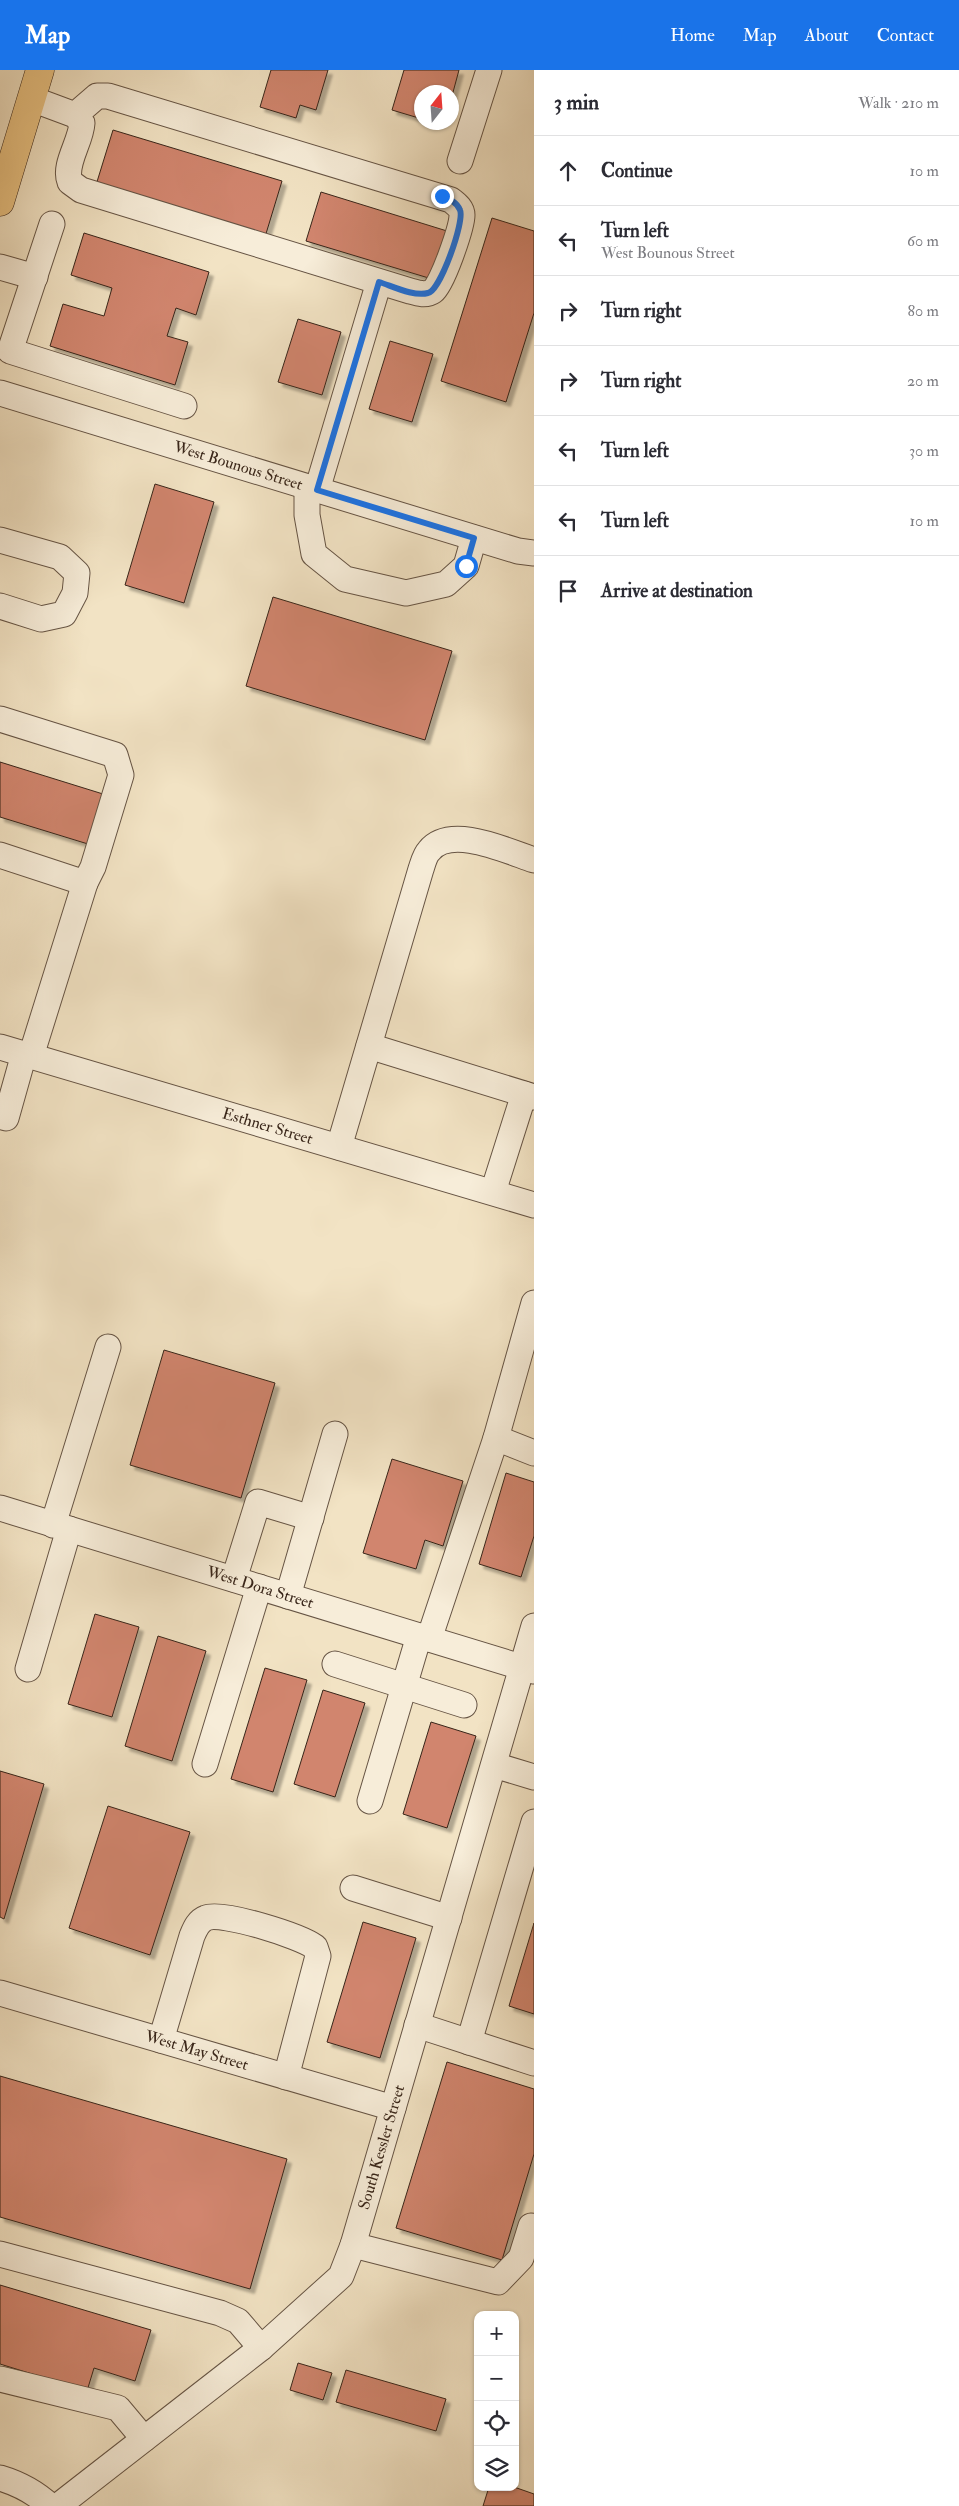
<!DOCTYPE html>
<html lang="en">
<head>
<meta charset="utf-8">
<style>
  :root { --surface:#fff; --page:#f7f7f7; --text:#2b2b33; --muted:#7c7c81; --line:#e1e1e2; --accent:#1a73e8 }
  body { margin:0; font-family:"IM FELL Double Pica",serif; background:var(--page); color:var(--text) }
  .controls { position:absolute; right:15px; bottom:15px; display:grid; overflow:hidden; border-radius:10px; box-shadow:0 1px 4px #0004 }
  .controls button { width:45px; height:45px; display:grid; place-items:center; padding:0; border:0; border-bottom:1px solid var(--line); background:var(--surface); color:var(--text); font:25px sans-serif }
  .compass { position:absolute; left:414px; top:15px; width:45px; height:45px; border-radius:50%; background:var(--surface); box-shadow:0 1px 4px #0004; rotate:17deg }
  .stop { position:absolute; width:15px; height:15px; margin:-11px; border:4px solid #1a73e8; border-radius:50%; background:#fff }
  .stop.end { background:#1a73e8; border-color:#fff; box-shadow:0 1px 5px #0008 }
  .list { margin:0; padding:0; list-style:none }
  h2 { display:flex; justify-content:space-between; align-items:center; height:65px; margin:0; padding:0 20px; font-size:21px }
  h2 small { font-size:16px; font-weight:400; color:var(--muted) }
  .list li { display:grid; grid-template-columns:32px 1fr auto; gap:15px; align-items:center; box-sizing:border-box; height:70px; padding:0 20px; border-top:1px solid var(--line) }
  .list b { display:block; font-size:19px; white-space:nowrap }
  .list p { margin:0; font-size:16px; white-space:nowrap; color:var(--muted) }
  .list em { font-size:16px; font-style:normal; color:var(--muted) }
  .icon { flex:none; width:28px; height:28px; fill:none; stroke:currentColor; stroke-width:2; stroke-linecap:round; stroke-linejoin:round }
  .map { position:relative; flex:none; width:534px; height:2436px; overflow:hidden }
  header { display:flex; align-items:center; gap:30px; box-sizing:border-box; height:70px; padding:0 25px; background:var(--accent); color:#fff }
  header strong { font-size:24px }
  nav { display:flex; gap:28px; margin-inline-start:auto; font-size:18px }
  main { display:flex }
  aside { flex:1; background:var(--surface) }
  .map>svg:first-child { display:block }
</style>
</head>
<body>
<header>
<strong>Map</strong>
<nav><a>Home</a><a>Map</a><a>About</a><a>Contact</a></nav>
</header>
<main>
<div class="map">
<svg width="534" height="2436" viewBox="0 0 534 2436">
  <defs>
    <filter id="shadow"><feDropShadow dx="4.5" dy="4.5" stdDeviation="1" flood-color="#0004"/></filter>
  </defs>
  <rect width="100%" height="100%" fill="#f2e3c4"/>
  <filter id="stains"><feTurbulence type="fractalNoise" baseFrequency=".004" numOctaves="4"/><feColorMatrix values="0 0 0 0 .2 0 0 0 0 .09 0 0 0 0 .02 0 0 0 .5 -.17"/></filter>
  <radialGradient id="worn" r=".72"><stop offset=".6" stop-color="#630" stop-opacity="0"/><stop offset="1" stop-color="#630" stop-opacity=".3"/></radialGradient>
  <g fill="#d1856e" stroke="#382519" filter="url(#shadow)">
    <polygon points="271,0 328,0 316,40 300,35 296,48 260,37"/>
    <polygon points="404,0 459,0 452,26 452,22 422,22 422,49 392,40"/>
    <polygon points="113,60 282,111 265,167 96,115"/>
    <polygon points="321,122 447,161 432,209 306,171"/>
    <polygon points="492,148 534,161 534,243 506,332 441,311"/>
    <polygon points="84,163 209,202 196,245 176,238 167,266 188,272 175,315 50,276 63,234 104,246 112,218 71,205"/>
    <polygon points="298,249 341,262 322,325 278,312"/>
    <polygon points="390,271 433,284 412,352 369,339"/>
    <polygon points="155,414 214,432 184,533 125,515"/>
    <polygon points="273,527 452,581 425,670 246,616"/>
    <polygon points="0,692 103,724 88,774 0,747"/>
    <polygon points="164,1280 275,1313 241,1428 130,1395"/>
    <polygon points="392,1389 463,1411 443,1476 425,1470 416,1499 363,1483"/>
    <polygon points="506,1403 534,1412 534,1466 521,1507 479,1494"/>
    <polygon points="95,1544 139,1557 112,1647 68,1634"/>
    <polygon points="158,1566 206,1581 172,1691 125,1676"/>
    <polygon points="265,1598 307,1610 273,1722 231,1709"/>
    <polygon points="323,1620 365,1633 335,1727 294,1714"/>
    <polygon points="431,1652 476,1666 447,1758 403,1744"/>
    <polygon points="0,1701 44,1714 4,1849 0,1847"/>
    <polygon points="108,1736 190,1762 150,1885 69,1858"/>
    <polygon points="363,1852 416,1868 380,1988 327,1972"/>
    <polygon points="534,1853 534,1944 509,1936"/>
    <polygon points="447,1992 534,2019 534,2084 502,2190 396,2158"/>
    <polygon points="0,2006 287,2089 250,2219 0,2147"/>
    <polygon points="0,2215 151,2260 135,2311 94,2298 87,2321 0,2294"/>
    <polygon points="298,2293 332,2303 323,2330 290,2320"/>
    <polygon points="346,2300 446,2329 436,2361 336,2332"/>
    <polygon points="489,2417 514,2417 534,2424 534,2436 483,2436"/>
  </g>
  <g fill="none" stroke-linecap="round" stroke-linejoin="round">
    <g stroke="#665444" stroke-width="27">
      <g id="minor">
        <path d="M32,29L75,45L82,53C81,72 63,95 70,112L81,120L410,221C417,223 426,226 433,221C442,215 462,157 462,145C462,138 456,134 451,130L108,26H97L75,45"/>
        <polyline points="460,91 489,0"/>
        <polyline points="52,154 10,281 184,336"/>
        <polyline points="0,197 35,207"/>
        <path id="s1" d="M0,323L518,481L534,483"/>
        <polyline points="307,417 307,445 314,484 345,509 406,523 446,514 466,496 474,468"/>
        <polyline points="317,420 379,212"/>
        <polyline points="0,470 60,487 77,503 75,523 64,544 41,549 0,536"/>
        <polyline points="0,649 115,685 121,705 93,797 85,813 0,785"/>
        <polyline points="369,976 534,1027"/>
        <path id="s2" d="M0,977L534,1135"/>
        <polyline points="31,986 85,813"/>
        <polyline points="0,1046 6,1048 24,984"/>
        <path d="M339,1077L421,799C423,793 425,785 429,781C450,754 507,781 534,790"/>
        <polyline points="493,1122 524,1024"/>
        <polyline points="534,1233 496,1368 534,1383"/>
        <path id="s3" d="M0,1438L534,1601"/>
        <polyline points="53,1455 108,1277"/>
        <polyline points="234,1509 258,1432 311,1448"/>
        <polyline points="288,1526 335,1364"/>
        <polyline points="429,1569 496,1368"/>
        <polyline points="335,1594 464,1635"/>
        <polyline points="28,1599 69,1459"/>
        <polyline points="205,1694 259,1517"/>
        <polyline points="494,1695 534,1707"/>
        <polyline points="370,1731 419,1566"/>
        <polyline points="353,1818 449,1848"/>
        <path id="s4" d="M0,1923L393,2038"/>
        <polyline points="417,1955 534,1993"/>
        <path d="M161,1970L192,1866C195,1859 198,1851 206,1848C222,1841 300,1866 315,1877L318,1886L286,2007"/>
        <polyline points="469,1972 534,1752"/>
        <polyline points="353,2175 498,2212 521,2188 531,2156"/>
        <polyline points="0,2184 220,2243 238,2251 261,2278"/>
        <polyline points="0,2309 118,2338 144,2369"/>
        <path d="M0,2408C20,2414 35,2422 50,2436"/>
        <path id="s5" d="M58,2436L261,2278L341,2206L353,2175L534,1556"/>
      </g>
    </g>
    <g stroke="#382519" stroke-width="29">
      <polyline id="major" points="0,132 40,0"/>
    </g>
    <use href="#minor" stroke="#f7edd9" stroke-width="25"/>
    <use href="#major" stroke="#e9c282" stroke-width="28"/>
  </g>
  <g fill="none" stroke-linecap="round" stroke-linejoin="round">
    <path stroke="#1a73e8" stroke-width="6" d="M442,126C449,129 457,132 460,140C465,151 440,221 428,223C414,227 392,216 379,212L317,420L474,468L466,496"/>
  </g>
  <g text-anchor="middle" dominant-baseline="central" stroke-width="4" stroke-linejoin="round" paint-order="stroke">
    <g font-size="16" fill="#382519" stroke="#f7edd9">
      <text stroke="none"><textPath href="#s1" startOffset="249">West Bounous Street</textPath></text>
      <text stroke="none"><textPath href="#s2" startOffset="279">Esthner Street</textPath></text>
      <text stroke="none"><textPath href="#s3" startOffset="272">West Dora Street</textPath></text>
      <text stroke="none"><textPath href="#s4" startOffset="205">West May Street</textPath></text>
      <text stroke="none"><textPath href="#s5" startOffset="500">South Kessler Street</textPath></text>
    </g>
  </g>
  <rect width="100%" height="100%" filter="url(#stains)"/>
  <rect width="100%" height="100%" fill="url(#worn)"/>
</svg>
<div class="controls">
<button>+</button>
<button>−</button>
<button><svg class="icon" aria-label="locate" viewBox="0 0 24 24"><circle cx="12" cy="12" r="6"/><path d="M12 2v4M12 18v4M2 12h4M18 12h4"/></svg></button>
<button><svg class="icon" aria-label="layers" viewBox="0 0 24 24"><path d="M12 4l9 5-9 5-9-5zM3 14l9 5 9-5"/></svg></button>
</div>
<svg class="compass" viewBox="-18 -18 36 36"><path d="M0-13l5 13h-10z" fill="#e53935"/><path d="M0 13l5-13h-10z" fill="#7c7c81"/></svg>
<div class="stop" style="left:466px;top:496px"></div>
<div class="stop end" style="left:442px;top:126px"></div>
</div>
<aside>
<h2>3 min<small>Walk · 210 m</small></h2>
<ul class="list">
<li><svg class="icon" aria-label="ahead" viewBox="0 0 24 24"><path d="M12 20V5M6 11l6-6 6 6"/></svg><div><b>Continue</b></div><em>10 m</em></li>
<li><svg class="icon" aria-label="left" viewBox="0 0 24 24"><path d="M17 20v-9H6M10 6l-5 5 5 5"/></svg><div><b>Turn left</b><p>West Bounous Street</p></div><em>60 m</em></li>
<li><svg class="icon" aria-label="right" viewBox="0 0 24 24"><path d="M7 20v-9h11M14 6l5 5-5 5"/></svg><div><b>Turn right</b></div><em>80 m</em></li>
<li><svg class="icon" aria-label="right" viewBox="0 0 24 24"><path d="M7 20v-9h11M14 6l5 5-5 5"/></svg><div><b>Turn right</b></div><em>20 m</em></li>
<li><svg class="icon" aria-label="left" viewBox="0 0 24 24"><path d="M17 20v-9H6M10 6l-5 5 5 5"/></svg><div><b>Turn left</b></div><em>30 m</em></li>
<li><svg class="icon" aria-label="left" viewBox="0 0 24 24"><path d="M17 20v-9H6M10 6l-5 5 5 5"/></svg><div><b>Turn left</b></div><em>10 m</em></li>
<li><svg class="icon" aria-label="arrive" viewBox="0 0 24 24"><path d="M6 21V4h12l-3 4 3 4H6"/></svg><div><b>Arrive at destination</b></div></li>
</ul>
</aside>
</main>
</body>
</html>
